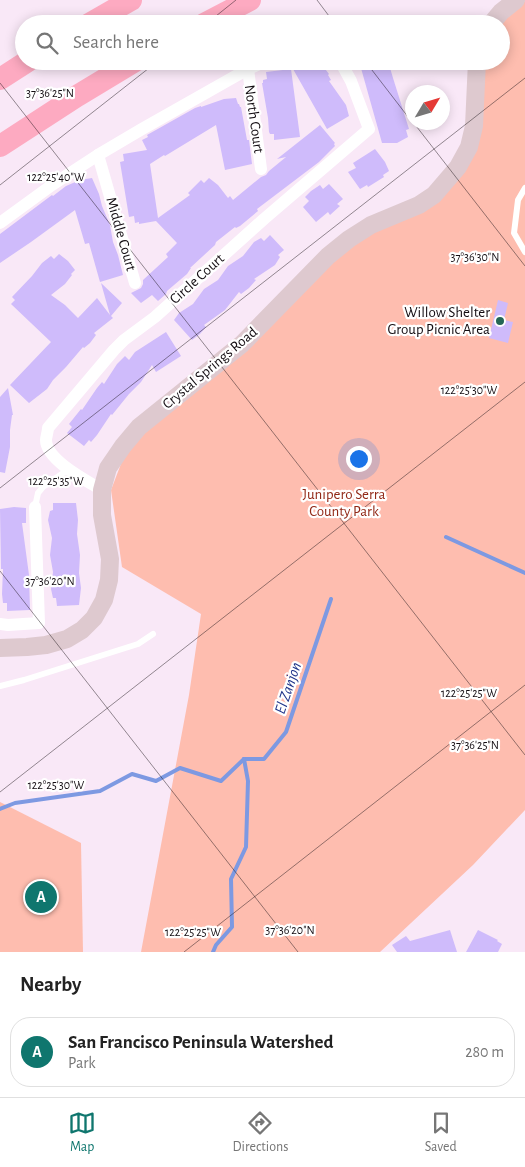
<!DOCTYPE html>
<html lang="en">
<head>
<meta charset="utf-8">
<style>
  :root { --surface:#fff; --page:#f6f6f6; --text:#222; --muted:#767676; --line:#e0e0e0; --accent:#0f766e }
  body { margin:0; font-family:"Alegreya Sans",sans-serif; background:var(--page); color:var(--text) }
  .compass { position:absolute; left:405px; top:85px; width:45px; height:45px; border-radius:50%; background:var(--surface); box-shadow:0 2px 12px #0003; rotate:52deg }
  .you { position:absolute; left:358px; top:458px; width:18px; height:18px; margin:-12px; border:4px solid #fff; border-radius:50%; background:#1a73e8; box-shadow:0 0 0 8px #1a73e833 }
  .badge { display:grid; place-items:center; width:32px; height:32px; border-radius:50%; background:var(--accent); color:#fff; font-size:16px; font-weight:700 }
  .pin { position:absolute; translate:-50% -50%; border:2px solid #fff; box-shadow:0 1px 5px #0006 }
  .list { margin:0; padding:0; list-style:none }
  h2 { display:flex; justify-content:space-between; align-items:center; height:65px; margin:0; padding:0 20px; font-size:21px }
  h2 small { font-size:16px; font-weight:400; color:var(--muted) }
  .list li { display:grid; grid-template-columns:32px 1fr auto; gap:15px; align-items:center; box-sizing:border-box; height:70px; margin:0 10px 10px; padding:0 10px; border:1px solid var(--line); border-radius:20px }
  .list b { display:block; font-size:19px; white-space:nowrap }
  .list p { margin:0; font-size:16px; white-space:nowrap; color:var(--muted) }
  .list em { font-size:16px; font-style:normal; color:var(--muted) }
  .icon { flex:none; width:28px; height:28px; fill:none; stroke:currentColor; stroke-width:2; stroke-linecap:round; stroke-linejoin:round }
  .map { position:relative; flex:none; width:525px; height:952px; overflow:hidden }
  .search { position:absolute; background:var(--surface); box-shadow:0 2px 12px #0003; left:15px; right:15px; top:15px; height:55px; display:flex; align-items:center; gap:12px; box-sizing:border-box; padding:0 18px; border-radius:28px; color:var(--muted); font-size:19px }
  .sheet { height:145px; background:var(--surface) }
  nav { display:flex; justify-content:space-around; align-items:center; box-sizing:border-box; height:70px; border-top:1px solid var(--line); background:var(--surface); font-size:14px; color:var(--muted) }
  nav a { display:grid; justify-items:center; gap:2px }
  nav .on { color:var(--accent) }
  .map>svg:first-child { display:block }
</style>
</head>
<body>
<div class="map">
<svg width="525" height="952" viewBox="0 0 525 952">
  <rect width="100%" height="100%" fill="#f9e8f7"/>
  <g fill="#febdaf">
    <polygon points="525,1 525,810 473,865 380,952 141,952 189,695 201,614 122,567 111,490 124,456 149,428 337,254 451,182 485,61 501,61 501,24 507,11"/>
    <polygon points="0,802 81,843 83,952 0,952"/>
  </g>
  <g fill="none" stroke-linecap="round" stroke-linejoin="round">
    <g stroke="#7d99e2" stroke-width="4">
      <polyline points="446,537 525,573"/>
      <polyline points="244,759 264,759 286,732 331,599"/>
      <polyline points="0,809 15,803 100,791 132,774 156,781 180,768 221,781 244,759"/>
      <polyline points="213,952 216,945 232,927 231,879 246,847 248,781 244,759"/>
    </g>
  </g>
  <g fill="#cfbbfb">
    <polygon points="307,61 319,61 329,74 328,75 331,80 329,81 346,105 349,116 327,129 293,69"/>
    <polygon points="359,61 388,61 393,78 409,129 406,130 408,137 397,143 382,143"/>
    <polygon points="291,69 300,137 274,140 274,134 270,134 269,132 268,118 262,83 263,83 263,80 267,79 266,72"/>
    <polygon points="236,98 238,104 239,104 240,107 241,107 247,140 249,140 252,164 225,170 216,125 165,156 164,155 150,164 158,218 190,195 188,193 201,180 204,183 209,178 218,185 228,198 230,196 233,200 261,177 266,175 269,171 286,157 277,159 320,125 335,143 334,144 335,146 319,162 257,209 258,211 240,226 236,228 235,227 216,242 215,245 190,268 191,268 187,274 167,291 166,294 158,301 152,295 141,303 131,293 141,288 143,284 143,280 168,257 166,254 177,243 156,221 139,224 139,222 135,223 134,216 129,217 120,162 124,161 123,154 147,150 142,140 148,137 147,135 195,108 201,106 201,107 224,99"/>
    <polygon points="375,149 385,162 389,171 383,175 384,177 368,187 367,185 360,189 348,172 356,168 353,163"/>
    <polygon points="92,178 99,194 102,206 110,225 113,242 118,255 123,275 100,282 89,243 85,244 75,210 31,242 0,263 0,234 52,195 53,196 66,186 80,180"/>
    <polygon points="329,184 343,199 337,204 340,206 330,215 328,212 316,222 303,207 309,201 305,197 311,191 320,185 323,189"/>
    <polygon points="270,235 284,250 278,255 280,257 275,265 254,279 256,280 249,288 241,294 239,292 225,310 204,325 206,327 200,334 192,340 174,320 179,313 193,304 204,289 218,280 228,266 243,256 254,242 261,238 264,241"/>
    <polygon points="59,254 68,261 75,270 71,274 72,275 65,284 51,295 65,305 78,318 97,298 110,315 101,283 122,303 111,316 113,318 94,333 96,335 90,343 84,348 83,347 66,367 53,380 47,389 29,403 10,385 51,342 11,304 15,300 12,297 32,276 42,263 51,256 54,259"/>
    <polygon points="498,300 508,303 504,320 513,322 508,343 489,338"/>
    <polygon points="166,332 181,356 156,372 152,365 141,382 129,394 112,415 111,414 97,435 91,442 89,440 84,446 67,433 72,427 69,424 81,409 82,410 97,388 102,382 104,384 117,364 125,356 129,360 135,352"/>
    <polygon points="8,388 13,415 12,415 10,430 10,447 5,473 0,472 0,397"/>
    <polygon points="53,503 76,503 78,520 77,534 80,555 79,573 81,588 79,605 57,606 56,598 53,598 51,589 53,572 50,555 52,538 48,520 50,511 53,510"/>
    <polygon points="14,507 26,508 26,523 22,523 29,575 30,610 7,611 7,603 3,603 2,594 3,569 1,569 0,509"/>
    <polygon points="450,930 457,952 397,952 392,945 406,936 410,941"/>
    <polygon points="478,930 498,940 497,941 502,944 498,952 466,952"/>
  </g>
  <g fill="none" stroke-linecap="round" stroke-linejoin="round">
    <g stroke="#fff" stroke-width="6">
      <polyline points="525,188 518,200 514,233 525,252"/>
      <polyline points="35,507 38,493 43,487 69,469"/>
      <polyline points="0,686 24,680 138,644 153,634"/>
    </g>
    <g stroke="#fff" stroke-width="12">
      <polyline points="248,69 261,169"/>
      <polyline points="98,155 135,283"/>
      <polyline points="0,223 52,185 98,155 142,129 248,69 266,61"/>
      <path d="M102,490C87,481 46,460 46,440C46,437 48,432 48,428L114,350L124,340L155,317L264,219L369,129L351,81L340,61"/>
      <polyline points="0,624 8,625 39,623 35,507"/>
    </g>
    <g stroke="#dec9cf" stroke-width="18">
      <polyline points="491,24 501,12 516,0"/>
      <polyline points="0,648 27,647 46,645 67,639 82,630 94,618 104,600 109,580 110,559 102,515 102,490 108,468 123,446 139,427 242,344 328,256 349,239 371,225 419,205 434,195 458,167 469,147 474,126 477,61"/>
    </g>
    <g stroke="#fdaac1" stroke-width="22">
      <polyline points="89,24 131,0"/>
      <polyline points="204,24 250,0"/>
      <polyline points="0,79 28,61"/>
      <polyline points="0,146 77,96 135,61"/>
    </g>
  </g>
  <path fill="none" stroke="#130d12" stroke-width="1" stroke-opacity="0.45" d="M317,0L335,24M206,24L236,0M365,61L412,122M0,83L525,755M413,122L525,266M0,185L158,61M0,488L525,78M0,571L298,952M0,792L525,382M184,952L525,685"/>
  <circle fill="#246656" stroke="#fff" stroke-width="2" cx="500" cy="321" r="5"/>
  <g text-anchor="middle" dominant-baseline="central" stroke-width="4.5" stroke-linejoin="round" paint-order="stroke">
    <g font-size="15" fill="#130d12" stroke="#fff">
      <text transform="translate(254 119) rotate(82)">North Court</text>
      <text transform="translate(121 234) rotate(74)">Middle Court</text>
      <text transform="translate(197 279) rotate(-42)">Circle Court</text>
      <text transform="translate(210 368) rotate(-40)">Crystal Springs Road</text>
    </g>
    <g font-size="15" fill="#130d12" stroke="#fff" text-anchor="end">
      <text x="490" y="312">Willow Shelter<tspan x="490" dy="17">Group Picnic Area</tspan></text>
    </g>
    <g font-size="15" fill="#912816" stroke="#fff">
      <text x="344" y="494">Junipero Serra<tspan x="344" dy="17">County Park</tspan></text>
    </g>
    <g font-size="16" font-style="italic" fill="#20358a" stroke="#fff">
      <text transform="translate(288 688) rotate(-71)">El Zanjon</text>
    </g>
  </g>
  <g font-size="12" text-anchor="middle" fill="#130d12" stroke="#fff" stroke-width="4.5" stroke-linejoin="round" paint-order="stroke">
    <text x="50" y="97">37°36'25"N</text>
    <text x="56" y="181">122°25'40"W</text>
    <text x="475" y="261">37°36'30"N</text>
    <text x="469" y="394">122°25'30"W</text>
    <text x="56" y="485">122°25'35"W</text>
    <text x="50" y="585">37°36'20"N</text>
    <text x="469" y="697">122°25'25"W</text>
    <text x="475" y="749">37°36'25"N</text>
    <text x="56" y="789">122°25'30"W</text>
    <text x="290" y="934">37°36'20"N</text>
    <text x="193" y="936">122°25'25"W</text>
  </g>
</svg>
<svg class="compass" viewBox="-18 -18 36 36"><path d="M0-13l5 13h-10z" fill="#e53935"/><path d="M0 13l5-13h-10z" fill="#767676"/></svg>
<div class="you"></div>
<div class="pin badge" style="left:41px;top:897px">A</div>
<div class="search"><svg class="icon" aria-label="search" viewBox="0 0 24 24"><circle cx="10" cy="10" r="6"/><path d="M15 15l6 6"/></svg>Search here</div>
</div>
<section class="sheet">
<h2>Nearby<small></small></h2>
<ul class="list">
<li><span class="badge">A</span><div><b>San Francisco Peninsula Watershed</b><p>Park</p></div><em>280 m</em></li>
</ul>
</section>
<nav>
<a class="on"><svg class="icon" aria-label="map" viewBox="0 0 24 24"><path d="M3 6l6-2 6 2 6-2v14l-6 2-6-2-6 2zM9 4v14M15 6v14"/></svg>Map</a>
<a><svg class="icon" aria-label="directions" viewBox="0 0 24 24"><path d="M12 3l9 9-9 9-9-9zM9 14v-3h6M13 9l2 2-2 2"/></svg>Directions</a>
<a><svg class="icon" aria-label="saved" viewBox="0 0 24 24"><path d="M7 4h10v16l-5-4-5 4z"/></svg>Saved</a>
</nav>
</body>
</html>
